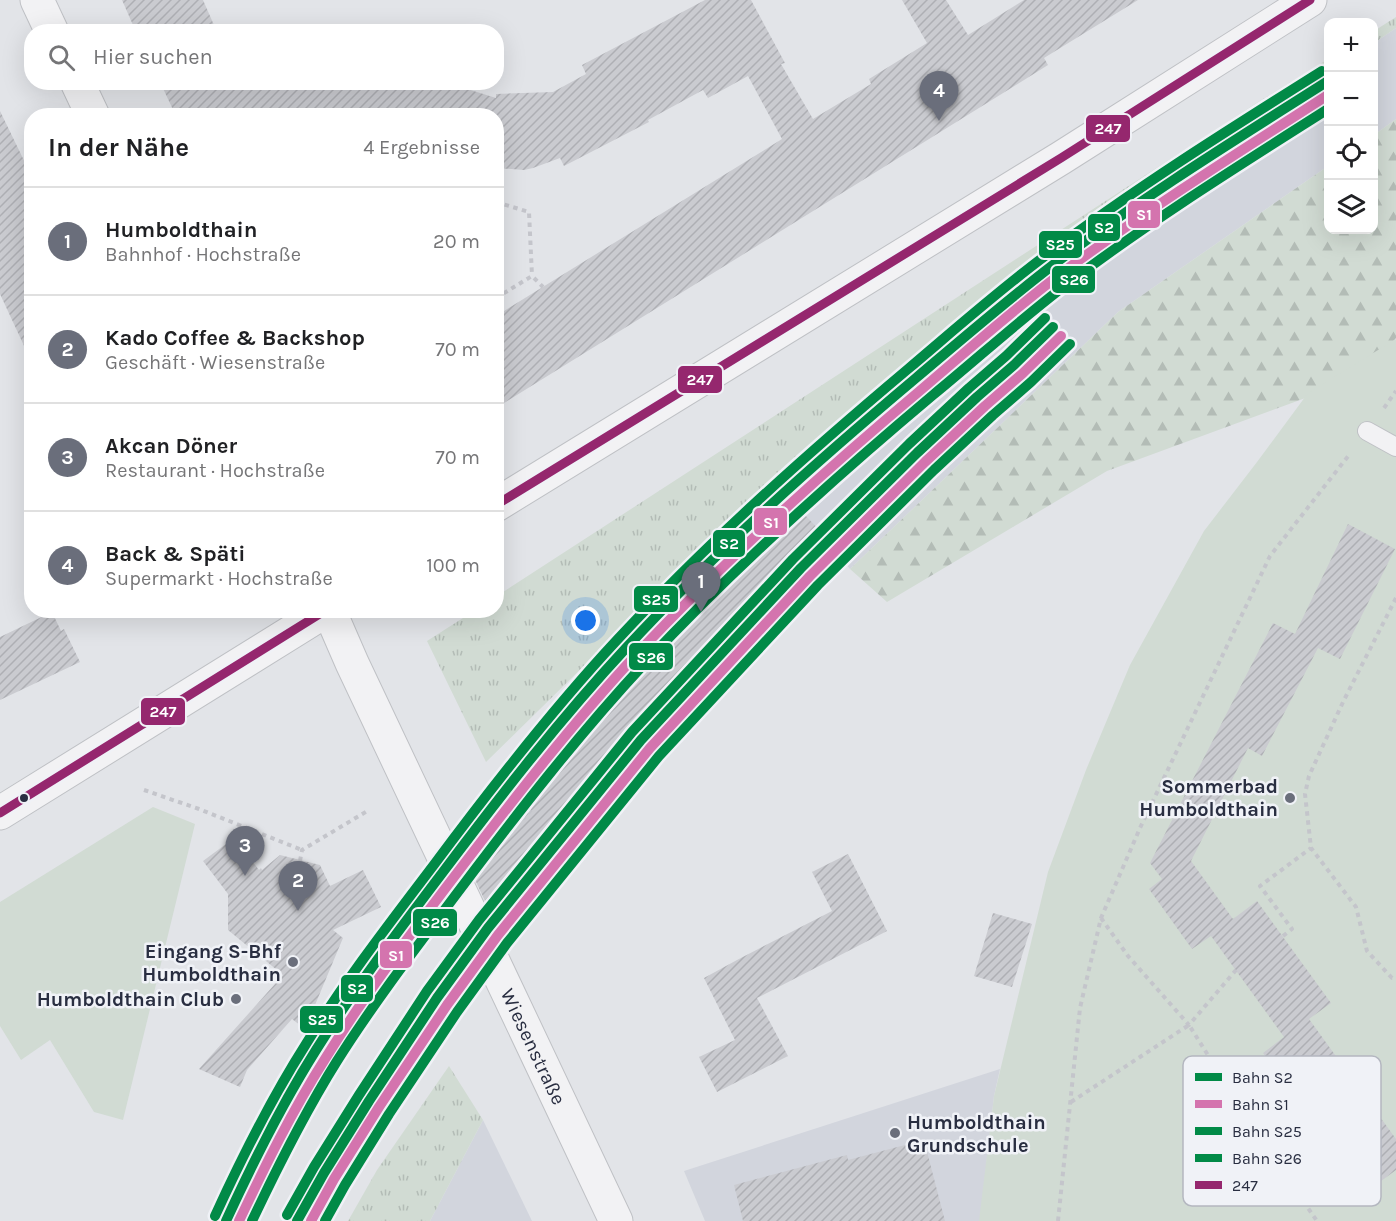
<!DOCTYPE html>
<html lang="de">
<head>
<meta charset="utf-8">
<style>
  :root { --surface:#fff; --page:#f6f6f6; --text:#202124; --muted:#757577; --line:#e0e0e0; --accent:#6a6e7b }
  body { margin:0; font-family:Karla,sans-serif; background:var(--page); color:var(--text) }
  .controls { position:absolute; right:18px; top:18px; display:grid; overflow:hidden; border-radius:12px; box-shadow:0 6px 24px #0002 }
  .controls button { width:54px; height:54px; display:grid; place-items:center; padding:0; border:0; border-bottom:2px solid var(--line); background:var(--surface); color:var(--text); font:30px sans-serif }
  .you { position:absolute; left:586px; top:621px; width:21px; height:21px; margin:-15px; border:4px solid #fff; border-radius:50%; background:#1a73e8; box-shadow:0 0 0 9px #1a73e833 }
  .badge { display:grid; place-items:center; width:39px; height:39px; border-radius:50%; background:var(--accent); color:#fff; font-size:20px; font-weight:700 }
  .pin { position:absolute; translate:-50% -50px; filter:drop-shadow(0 2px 3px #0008) }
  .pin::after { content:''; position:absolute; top:32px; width:21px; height:18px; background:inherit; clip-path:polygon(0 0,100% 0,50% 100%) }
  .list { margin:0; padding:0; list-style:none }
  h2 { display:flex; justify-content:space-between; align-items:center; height:78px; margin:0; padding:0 24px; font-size:26px }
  h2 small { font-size:20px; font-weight:400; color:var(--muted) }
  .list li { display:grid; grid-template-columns:39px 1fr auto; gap:18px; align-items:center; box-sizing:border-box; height:108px; padding:0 24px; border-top:2px solid var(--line) }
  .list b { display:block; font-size:22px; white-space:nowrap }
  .list p { margin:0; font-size:20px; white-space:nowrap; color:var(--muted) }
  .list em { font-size:20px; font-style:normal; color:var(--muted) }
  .icon { flex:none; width:33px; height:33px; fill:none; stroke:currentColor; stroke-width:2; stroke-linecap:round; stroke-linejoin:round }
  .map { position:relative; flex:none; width:1396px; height:1221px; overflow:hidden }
  .search { position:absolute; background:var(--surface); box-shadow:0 6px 24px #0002; left:24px; top:24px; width:480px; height:66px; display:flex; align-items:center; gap:15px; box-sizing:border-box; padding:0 21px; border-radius:24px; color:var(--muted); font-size:22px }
  .panel { position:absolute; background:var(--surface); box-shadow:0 6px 24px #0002; left:24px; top:108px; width:480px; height:510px; border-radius:24px }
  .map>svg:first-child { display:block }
</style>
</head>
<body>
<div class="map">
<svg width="1396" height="1221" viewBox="0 0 1396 1221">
  <defs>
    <pattern id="grass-tufts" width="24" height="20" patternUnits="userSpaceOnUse" patternTransform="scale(1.5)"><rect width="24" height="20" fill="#d1dbd3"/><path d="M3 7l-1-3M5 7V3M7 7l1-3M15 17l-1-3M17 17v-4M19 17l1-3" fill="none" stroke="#b3bcb6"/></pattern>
    <pattern id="forest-firs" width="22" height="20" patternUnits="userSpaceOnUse" patternTransform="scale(1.5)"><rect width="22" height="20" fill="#d1dbd3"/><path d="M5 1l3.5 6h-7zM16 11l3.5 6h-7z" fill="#b3bcb6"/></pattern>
    <pattern id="building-hatch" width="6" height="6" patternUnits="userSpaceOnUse" patternTransform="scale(1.5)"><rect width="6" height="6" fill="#cacbd0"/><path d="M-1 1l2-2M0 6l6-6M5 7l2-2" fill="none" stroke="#aeafb4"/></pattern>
  </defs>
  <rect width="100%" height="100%" fill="#e2e4e8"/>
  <g fill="#d2d5dd">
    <polygon points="1396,28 1396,119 1374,135 1374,43"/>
    <polygon points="1328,72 1328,166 1118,312 850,569 817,530 769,484 895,371 968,312"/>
    <polygon points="1000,1069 994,1096 980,1221 705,1221 684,1171"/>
    <polygon points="483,1120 532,1221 430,1221"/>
  </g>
  <g fill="url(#grass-tufts)">
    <polygon points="1396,17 1396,28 1374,43 1374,31"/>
    <polygon points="1328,59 1328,72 968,312 895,371 769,484 486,762 427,641 474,611 496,610 497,596 1258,102"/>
    <polygon points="449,1066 483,1120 430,1221 348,1221 377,1170"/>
  </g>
  <polygon fill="url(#forest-firs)" points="1396,119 1396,338 1360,378 1107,471 887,602 850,569 1118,312 1328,166 1328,230 1374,230 1374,135"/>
  <g fill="#d1dbd3">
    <polygon points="1396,339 1396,1221 979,1221 994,1096 1048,872 1086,770 1130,665 1204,531 1257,462 1308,393"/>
    <polygon points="153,807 195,824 123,1120 94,1112 50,1040 21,1060 0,1026 0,902"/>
  </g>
  <g fill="url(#building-hatch)">
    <polygon points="122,0 203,0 217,32 136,32"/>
    <polygon points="705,0 751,0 785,63 781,64 813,119 871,84 869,79 927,43 902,0 946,0 968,35 1024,0 1138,0 1044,58 1048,65 496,408 496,316 782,139 748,76 708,98 703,90 648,120 649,122 564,166 560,158 533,168 524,170 496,168 496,116 176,116 160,82 445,82 496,98 496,94 553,92 586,74 582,65"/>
    <polygon points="0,111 32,177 32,363 0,294"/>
    <polygon points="788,497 823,534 640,733 493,918 470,869 474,863 469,866 464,856 544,754 632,653 720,562"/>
    <polygon points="1348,524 1395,549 1340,659 1318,648 1262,756 1248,748 1191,861 1233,919 1257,901 1331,1003 1309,1019 1396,1139 1396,1170 1365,1193 1263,1053 1284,1037 1211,936 1192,949 1149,889 1162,879 1150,863 1273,623 1295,634"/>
    <polygon points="52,612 61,631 64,629 80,662 0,700 0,637"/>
    <polygon points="234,838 259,870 261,868 262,870 280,855 320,865 330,886 363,870 381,907 333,930 343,938 305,1029 292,1019 247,1070 240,1087 199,1069 283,975 228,930 228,894 203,861"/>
    <polygon points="848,854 887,931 757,998 788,1056 717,1092 699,1057 735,1040 704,978 737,960 832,911 812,872"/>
    <polygon points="993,913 1032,924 1012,987 974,976"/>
    <polygon points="924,1140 945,1221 743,1221 734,1185 847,1155 848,1160"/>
  </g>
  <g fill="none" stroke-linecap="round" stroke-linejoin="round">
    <g stroke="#bfc1c5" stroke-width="20">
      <polyline id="service" points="1367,431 1396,447"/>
    </g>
    <g stroke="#bfc1c5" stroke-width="35">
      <g id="minor">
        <polyline points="37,0 52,32"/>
        <polyline points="77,82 93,116"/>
      </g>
    </g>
    <g stroke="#bfc1c5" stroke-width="35">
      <g id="tertiary">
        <polyline points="496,505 1061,158 1310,0"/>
        <path id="s1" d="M329,610L352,663L616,1221"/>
        <polyline points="0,813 327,610"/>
      </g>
    </g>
    <g stroke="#c4c5cb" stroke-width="4" stroke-dasharray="4.5 4.5" stroke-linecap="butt">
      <polyline points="496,202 529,212 532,276"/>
      <polyline points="496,298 532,276 543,287"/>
      <polyline points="1384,408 1396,391"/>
      <polyline points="1396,598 1343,702 1309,776 1305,794 1311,848 1356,907 1367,951 1392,978 1396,978"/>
      <polyline points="144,790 199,809 302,850"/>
      <polyline points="513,821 515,809"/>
      <polyline points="497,830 513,821 524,818 531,810"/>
      <polyline points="300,861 302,850 369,810"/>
      <polyline points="1101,918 1128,956 1189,1025 1236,970"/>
      <polyline points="1283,936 1292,929 1260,886 1311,848"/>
      <polyline points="1071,1102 1189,1025 1267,1149 1317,1221"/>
      <polyline points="1058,1221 1080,1008 1101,918 1140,828 1270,556 1349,455"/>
    </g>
    <use href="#service" stroke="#f2f2f4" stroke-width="18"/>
    <use href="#minor" stroke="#f2f2f4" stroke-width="33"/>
    <use href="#tertiary" stroke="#f2f2f4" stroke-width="33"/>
    <g stroke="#f0f2f7" stroke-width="14">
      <g id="bus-1">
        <polyline points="496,505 1061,158 1310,0"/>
        <polyline points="0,813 326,610"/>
      </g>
    </g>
    <use href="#bus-1" stroke="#95276e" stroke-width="9"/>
    <g stroke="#f0f2f7" stroke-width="15">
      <g id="rail-1">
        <path d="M226,1221C253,1162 282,1104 316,1050C355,988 399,930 443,872C501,795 561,718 627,647C716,551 815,463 916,378C961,340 1006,301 1053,265C1141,198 1235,140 1328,81"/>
        <polyline points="297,1221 324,1173 369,1101 437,998 488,928 641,740 801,568 917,453 977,397 1014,365 1053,327"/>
      </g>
    </g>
    <g stroke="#f0f2f7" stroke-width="15">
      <g id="rail-2">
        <path d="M239,1221C265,1166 292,1111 325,1059C364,996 409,936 454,877C512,801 571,725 636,655C725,560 822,473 922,389C969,349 1014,309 1063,272C1148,209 1239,152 1328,95"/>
        <polyline points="311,1221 334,1179 379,1107 447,1005 498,935 650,748 810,576 925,462 985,406 1022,374 1061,336"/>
      </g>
    </g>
    <g stroke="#f0f2f7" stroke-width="15">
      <g id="rail-3">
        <polyline points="287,1215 314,1167 359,1095 427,991 479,920 632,732 793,559 909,444 969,388 1006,356 1045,318"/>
        <path d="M215,1216C242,1157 271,1099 306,1044C344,982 389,924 433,866C491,788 551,711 617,640C707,543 807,454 908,369C953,331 998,291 1045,256C1134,189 1228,130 1322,71"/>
      </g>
    </g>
    <g stroke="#f0f2f7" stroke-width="15">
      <g id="rail-4">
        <path d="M252,1221C278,1166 305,1112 337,1061C375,1001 418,945 461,888C519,811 579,734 645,663C735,567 833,479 933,395C978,358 1021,319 1067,284C1150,221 1240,165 1328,109"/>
        <polyline points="325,1221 345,1185 389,1114 457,1012 507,943 659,756 818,585 934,470 993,415 1031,382 1070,344"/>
      </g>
    </g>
    <use href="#rail-1" stroke="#018a47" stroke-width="10"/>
    <use href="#rail-2" stroke="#d474ae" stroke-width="10"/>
    <use href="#rail-3" stroke="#018a47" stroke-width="10"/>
    <use href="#rail-4" stroke="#018a47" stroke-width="10"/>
  </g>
  <circle fill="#292e41" stroke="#f0f2f7" stroke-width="2" cx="24" cy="798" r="5"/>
  <g fill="#6a6e7b" stroke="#f0f2f7" stroke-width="2">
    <circle cx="1290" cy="798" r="6"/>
    <circle cx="293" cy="962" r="6"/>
    <circle cx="236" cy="999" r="6"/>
    <circle cx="895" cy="1133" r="6"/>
  </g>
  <g text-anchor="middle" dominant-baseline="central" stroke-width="5" stroke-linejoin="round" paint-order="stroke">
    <g font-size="20" font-weight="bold" fill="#292e41" stroke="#f0f2f7" text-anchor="end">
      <text x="1278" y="786">Sommerbad<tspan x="1278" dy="23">Humboldthain</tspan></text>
      <text x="281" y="951">Eingang S-Bhf<tspan x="281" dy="23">Humboldthain</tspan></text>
      <text x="224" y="999">Humboldthain Club</text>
      <text x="907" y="1122" text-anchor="start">Humboldthain<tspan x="907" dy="23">Grundschule</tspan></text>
    </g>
    <g font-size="20" fill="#292e41" stroke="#f0f2f7">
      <text stroke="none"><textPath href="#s1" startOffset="482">Wiesenstraße</textPath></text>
    </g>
  </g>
  <rect x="1183" y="1056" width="198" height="150" rx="9" fill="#f0f2f7" stroke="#b4b7c0" stroke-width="1.5"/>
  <rect x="1195" y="1073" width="27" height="8" fill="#018a47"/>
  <rect x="1195" y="1100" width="27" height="8" fill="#d474ae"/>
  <rect x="1195" y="1127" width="27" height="8" fill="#018a47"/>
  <rect x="1195" y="1154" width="27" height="8" fill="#018a47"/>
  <rect x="1195" y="1181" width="27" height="8" fill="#95276e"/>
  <g font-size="16" fill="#292e41">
    <text x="1232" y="1083">Bahn S2</text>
    <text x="1232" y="1110">Bahn S1</text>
    <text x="1232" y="1137">Bahn S25</text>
    <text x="1232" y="1164">Bahn S26</text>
    <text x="1232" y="1191">247</text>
  </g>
  <g stroke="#f0f2f7" stroke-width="2">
    <rect x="1085" y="114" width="46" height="29" rx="6" fill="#95276e"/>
    <rect x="1127" y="200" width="34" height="29" rx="6" fill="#d474ae"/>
    <rect x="1087" y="213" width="34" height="29" rx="6" fill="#018a47"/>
    <rect x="1038" y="230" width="45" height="29" rx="6" fill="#018a47"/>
    <rect x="1051" y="265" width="45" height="29" rx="6" fill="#018a47"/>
    <rect x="677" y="365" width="46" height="29" rx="6" fill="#95276e"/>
    <rect x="753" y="507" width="35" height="29" rx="6" fill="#d474ae"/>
    <rect x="712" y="529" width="34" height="29" rx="6" fill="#018a47"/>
    <rect x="633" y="585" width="46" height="28" rx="6" fill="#018a47"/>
    <rect x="628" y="642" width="46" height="29" rx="6" fill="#018a47"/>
    <rect x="140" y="697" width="46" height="29" rx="6" fill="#95276e"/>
    <rect x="412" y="908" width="46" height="29" rx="6" fill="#018a47"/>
    <rect x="379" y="940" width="34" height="29" rx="6" fill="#d474ae"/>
    <rect x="340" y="974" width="34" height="29" rx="6" fill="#018a47"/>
    <rect x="299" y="1005" width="45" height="29" rx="6" fill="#018a47"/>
  </g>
  <g font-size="16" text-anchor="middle" font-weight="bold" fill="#fff">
    <text x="1108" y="134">247</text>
    <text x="1144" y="220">S1</text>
    <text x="1104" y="233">S2</text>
    <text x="1060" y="250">S25</text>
    <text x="1074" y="285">S26</text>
    <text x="700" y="385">247</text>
    <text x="771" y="528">S1</text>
    <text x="729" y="549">S2</text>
    <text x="656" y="605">S25</text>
    <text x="651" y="663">S26</text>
    <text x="163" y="717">247</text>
    <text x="435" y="928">S26</text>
    <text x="396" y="961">S1</text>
    <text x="357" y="994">S2</text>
    <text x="322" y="1025">S25</text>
  </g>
</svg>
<div class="controls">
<button>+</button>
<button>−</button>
<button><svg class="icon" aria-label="locate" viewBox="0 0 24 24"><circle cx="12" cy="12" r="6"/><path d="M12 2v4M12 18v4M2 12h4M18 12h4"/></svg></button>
<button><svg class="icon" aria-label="layers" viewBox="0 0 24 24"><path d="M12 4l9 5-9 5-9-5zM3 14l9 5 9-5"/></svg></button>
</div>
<div class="you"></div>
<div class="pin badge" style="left:701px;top:612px">1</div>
<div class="pin badge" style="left:298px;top:911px">2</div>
<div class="pin badge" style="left:245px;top:876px">3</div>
<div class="pin badge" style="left:939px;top:121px">4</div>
<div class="search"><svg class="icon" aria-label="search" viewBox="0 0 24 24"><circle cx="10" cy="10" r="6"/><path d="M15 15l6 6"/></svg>Hier suchen</div>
<section class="panel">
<h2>In der Nähe<small>4 Ergebnisse</small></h2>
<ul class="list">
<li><span class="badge">1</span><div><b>Humboldthain</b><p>Bahnhof · Hochstraße</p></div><em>20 m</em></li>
<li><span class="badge">2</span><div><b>Kado Coffee &amp; Backshop</b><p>Geschäft · Wiesenstraße</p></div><em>70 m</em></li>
<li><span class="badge">3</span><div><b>Akcan Döner</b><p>Restaurant · Hochstraße</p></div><em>70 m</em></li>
<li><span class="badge">4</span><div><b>Back &amp; Späti</b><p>Supermarkt · Hochstraße</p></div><em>100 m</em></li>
</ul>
</section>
</div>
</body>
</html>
